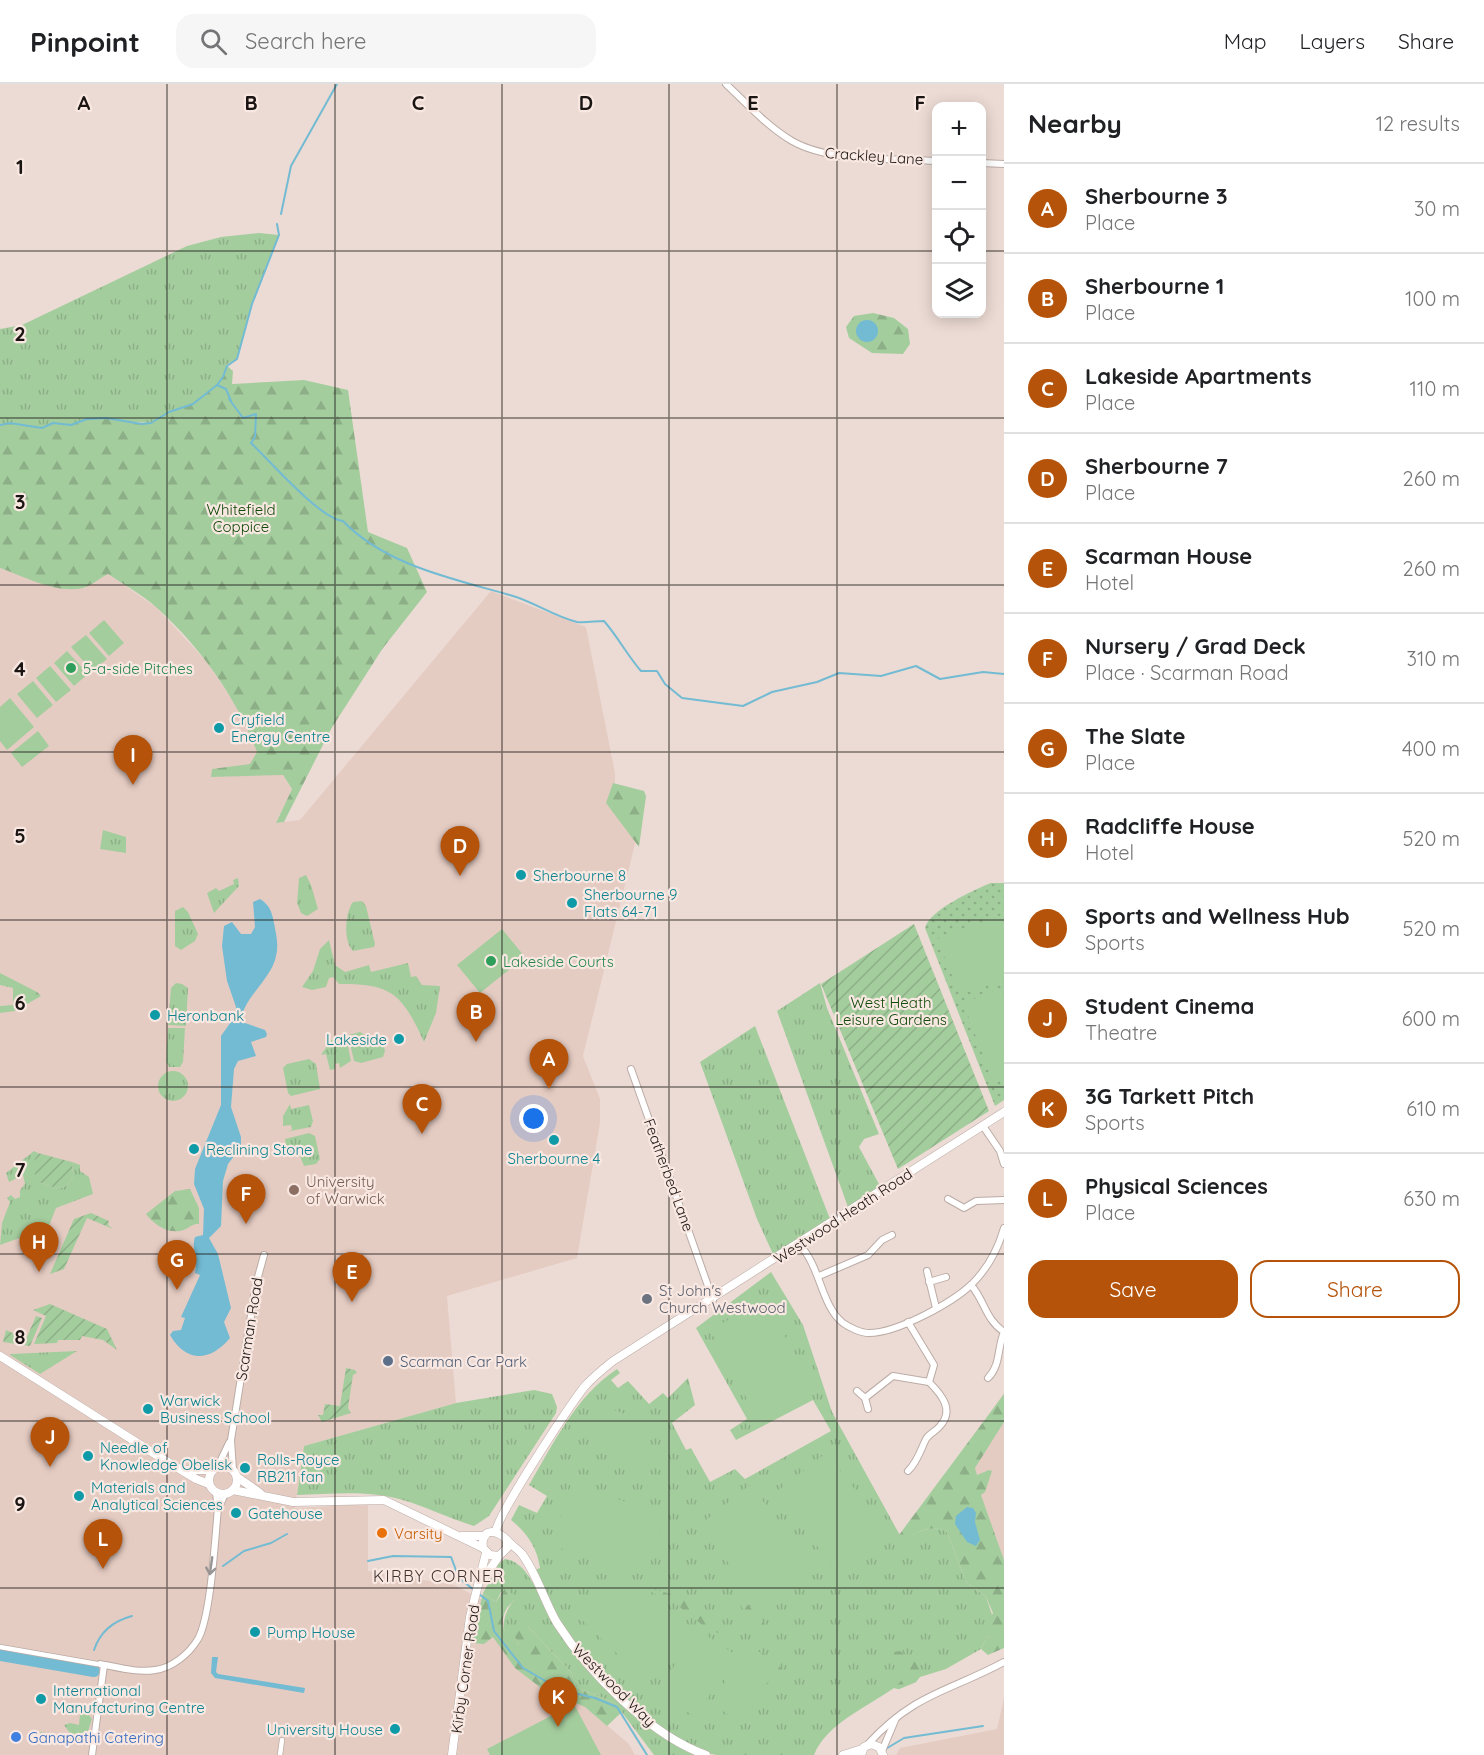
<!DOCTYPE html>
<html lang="en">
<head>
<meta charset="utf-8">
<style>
  :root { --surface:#fff; --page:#f6f6f6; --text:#202124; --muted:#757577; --line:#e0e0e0; --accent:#b45309 }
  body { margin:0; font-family:Quicksand,sans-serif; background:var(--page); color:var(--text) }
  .controls { position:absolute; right:18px; top:18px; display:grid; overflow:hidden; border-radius:12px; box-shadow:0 3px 15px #0003 }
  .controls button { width:54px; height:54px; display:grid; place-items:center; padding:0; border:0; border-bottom:2px solid var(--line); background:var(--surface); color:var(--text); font:30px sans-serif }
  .you { position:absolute; left:534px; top:1035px; width:21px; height:21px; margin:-15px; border:4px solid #fff; border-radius:50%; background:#1a73e8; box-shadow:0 0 0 9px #1a73e833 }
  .badge { display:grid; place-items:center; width:39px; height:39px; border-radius:50%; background:var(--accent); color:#fff; font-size:20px; font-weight:700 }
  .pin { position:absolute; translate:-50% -50px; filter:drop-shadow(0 2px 3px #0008) }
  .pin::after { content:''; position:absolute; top:32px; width:21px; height:18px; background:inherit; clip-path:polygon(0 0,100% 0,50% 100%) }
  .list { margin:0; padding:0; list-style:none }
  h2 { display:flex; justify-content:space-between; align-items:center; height:78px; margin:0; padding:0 24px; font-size:26px }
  h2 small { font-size:20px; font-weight:400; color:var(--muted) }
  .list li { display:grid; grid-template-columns:39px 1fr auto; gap:18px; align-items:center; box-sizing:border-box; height:90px; padding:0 24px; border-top:2px solid var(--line) }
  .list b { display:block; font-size:22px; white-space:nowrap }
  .list p { margin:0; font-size:20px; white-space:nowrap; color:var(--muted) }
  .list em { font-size:20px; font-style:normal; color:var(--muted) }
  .actions { display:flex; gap:12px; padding:18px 24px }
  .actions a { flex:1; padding:14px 0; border:2px solid var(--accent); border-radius:18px; text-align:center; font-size:21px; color:var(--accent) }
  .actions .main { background:var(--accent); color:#fff }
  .icon { flex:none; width:33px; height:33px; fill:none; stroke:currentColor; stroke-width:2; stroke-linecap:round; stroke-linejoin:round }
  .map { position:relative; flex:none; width:1004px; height:1671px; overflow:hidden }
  header { display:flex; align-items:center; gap:36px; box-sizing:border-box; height:84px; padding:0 30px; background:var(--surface); border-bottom:2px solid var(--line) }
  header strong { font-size:28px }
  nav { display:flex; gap:33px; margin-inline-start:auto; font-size:21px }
  .search { width:420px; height:54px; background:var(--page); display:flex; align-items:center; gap:15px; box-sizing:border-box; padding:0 21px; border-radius:18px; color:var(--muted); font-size:22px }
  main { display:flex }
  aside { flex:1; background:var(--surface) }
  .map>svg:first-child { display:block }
</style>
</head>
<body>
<header>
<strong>Pinpoint</strong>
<div class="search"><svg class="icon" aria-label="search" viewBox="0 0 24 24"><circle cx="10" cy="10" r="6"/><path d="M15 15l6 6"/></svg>Search here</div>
<nav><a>Map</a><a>Layers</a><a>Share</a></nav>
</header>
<main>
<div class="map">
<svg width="1004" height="1671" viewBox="0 0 1004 1671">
  <defs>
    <pattern id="grass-tufts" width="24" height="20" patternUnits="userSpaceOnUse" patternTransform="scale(1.5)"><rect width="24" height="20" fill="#a4cd9e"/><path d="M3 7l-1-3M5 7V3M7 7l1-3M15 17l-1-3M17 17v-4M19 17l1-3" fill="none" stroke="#8daf87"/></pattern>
    <pattern id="forest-firs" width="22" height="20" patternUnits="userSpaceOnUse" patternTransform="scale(1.5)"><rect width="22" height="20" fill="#a4cd9e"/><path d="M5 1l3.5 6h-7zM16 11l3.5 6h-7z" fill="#8daf87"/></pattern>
    <pattern id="park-dots" width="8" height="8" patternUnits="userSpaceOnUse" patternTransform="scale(1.5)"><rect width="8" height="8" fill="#a4cd9e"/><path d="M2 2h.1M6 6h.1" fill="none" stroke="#8daf87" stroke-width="1.8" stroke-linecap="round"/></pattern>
    <pattern id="garden-furrows" width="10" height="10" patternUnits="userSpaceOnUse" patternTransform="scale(1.5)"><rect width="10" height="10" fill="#a4cd9e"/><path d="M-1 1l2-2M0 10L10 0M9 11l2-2" fill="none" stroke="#8daf87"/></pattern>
  </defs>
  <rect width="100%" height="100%" fill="#ecdbd4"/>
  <g fill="#e5ccc3">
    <polygon points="0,484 51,502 85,504 108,490 156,523 207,578 292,705 276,739 300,736 491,507 586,543 615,689 615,704 646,715 583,972 600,1015 600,1039 577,1174 447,1212 456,1319 304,1362 295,1424 368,1420 368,1487 454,1501 483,1516 577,1616 629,1660 635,1671 0,1671"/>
    <polygon points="1004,1309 1004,1483 960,1373"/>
    <polygon points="1004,1614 1004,1671 896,1671 900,1664 997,1645"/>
  </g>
  <g fill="url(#grass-tufts)">
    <polygon points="259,149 279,151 252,220 237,275 226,281 226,288 217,301 193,320 169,328 151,339 87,335 71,341 53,339 42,344 10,339 0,341 0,245 22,241 187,162 221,153"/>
    <polygon points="103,746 126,753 126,769 100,765"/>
    <polygon points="306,791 311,801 318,825 307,832 301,829 297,819 299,794"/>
    <polygon points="238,794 239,802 214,829 207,809 216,804 219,807 234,800 233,796"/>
    <path d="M362,817L366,822L375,860L374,863L353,867C343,858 345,828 353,818Z"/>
    <polygon points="183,823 188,828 198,850 195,857 181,866 175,862 175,827"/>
    <path d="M329,856L335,881L345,888L369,881L371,888L408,879L411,893L416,892L422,901L440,902L436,929L424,958C403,912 393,899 339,900L333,893L329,894L326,903L312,906L302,903L313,887L320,865Z"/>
    <polygon points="176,899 182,900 188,904 186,942 168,941 171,904"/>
    <polygon points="820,899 827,924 879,1050 864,1055 859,1063 880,1102 848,1123 777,927"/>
    <polygon points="755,942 830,1135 773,1170 757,1135 700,978"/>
    <polygon points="168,944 185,944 183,978 180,983 169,983 166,978"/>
    <polygon points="360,948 374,957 382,954 385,967 383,973 361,979 354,977 348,951"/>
    <polygon points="346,952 351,977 340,984 339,979 335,980 335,985 330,986 326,970 321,971 331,956 337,954 339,961 343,960 342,953"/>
    <polygon points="309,975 316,980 320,1005 291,1012 288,1009 283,984 287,980"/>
    <circle cx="173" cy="1002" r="15"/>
    <polygon points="290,1020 291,1025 309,1021 313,1037 311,1043 285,1048 292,1046 291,1041 283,1042 283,1032"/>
    <polygon points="309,1049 315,1052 320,1075 316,1080 304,1082 300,1072 287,1067 285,1055"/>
    <polygon points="34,1067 38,1069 34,1078 39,1098 58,1105 68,1101 73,1092 72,1078 80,1081 80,1087 89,1093 93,1110 56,1124 49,1142 45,1145 0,1161 2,1139 10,1118 7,1114 11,1111 15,1115 20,1113 20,1106 25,1100 23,1091 9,1098 6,1089"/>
    <path d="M771,1188L803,1241L832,1328L902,1455C916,1450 932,1438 947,1448L966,1498L986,1513L998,1548L986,1554L981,1565L946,1585L920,1593L916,1598L899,1605L894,1604C867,1623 826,1640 814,1671C784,1671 746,1671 717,1671C663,1662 588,1581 559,1536C549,1521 543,1502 535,1486L540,1484C537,1463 527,1449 511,1436L519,1421L537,1429L547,1412L529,1401C554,1359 575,1313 617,1285L620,1289L611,1296L618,1304L628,1297L649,1320L663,1309L668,1314L688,1294L695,1321L672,1339L686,1366L691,1364L710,1398L735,1385L745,1395L831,1347L813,1316L736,1356L730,1346L747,1335L696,1244Z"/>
    <polygon points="77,1267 40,1290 10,1271 11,1270"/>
    <path d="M534,1306L552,1310L557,1323L556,1329L489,1432L474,1442C448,1434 425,1422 399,1415C367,1406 330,1410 297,1411L304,1362L456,1319Z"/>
    <path d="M505,1475C532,1478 543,1526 557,1546C592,1598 638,1643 694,1671H654L615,1619L576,1603L571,1588L528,1543L515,1553L519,1561C497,1554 502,1530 514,1516L501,1508L496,1518L483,1509L497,1484L496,1482Z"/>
    <polygon points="80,1629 89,1631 92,1635 85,1657 40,1652 40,1648 73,1653 64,1641 70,1639 79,1641"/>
  </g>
  <g fill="url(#forest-firs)">
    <polygon points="873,229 894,234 908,245 910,260 903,270 872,269 849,254 846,243 854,232"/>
    <path d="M226,281L233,287L232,300L304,296L348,306L368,448L407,464L427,508L383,564L331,645L284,738L276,739L292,705L283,691L211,693L212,685L250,680L257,668C236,613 201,564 157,524C143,511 124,501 108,490C100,494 91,502 83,504C56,510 25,493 0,484V341L10,339L42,344L53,339L71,341L87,335L106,334L142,340L151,339L169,328L193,320L217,301L226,288Z"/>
    <polygon points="613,699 644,707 646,712 639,763 606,719"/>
    <polygon points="0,889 37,908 41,912 15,927 0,929 0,922 13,921 13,904 0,901"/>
    <path d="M190,1105L199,1124V1140C193,1140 191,1142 186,1145C171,1152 155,1142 146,1130L175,1107Z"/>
    <path d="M1004,1310V1338L975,1384L977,1391L989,1386L992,1387L985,1408L981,1411L1004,1476V1564L988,1571L981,1565L986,1554L997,1548L988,1538L993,1529L986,1513L966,1498L947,1448C932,1439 916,1449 902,1456L899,1451Z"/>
    <path d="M505,1504L515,1512C514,1518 511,1519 507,1524C498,1538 504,1555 519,1561L512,1547L515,1542L521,1540L528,1543L571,1588L576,1603L615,1619L623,1627L607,1642L585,1623L541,1604L515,1584L493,1553L484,1560L471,1559L483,1509L496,1518Z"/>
    <path d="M648,1504C677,1509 709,1527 725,1552L705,1543L676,1520L645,1505Z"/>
    <path d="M739,1511C748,1522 782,1554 777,1566L751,1541L736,1512Z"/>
    <polygon points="748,1563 771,1573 787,1591 786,1594 746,1569 745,1567"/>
    <polygon points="900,1567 915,1578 920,1587 916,1598 899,1605 894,1604 904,1594 893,1568"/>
  </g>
  <path fill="url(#park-dots)" d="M991,799H1004V1016L995,1022L925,844C928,827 975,805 991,799Z"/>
  <g fill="url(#garden-furrows)">
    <polygon points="914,840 989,1027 898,1085 821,900"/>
    <polygon points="38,1069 72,1078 73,1092 68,1101 58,1105 39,1098 31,1083"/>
    <polygon points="91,1129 109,1137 108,1141 113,1145 87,1134 64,1185 50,1190 74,1135"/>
    <polygon points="50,1220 107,1245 117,1266 103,1256 82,1252 80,1256 58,1256 57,1259 34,1260 46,1232 33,1226"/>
    <polygon points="36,1232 42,1234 30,1262 3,1258 6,1246 26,1255"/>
    <polygon points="346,1284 355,1286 357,1289 353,1291 348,1324 351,1329 322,1338 318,1331 323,1331 325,1320 340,1322"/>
  </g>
  <g fill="#a4cd9e">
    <polygon points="104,536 124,559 109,572 89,549"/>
    <polygon points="86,551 107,575 92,587 71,563"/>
    <polygon points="67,567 88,590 74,602 54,579"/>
    <polygon points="50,582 71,606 56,618 36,594"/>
    <polygon points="33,597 53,621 37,634 17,610"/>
    <polygon points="10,614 34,643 7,666 0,657 0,623"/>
    <polygon points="38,647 49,662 22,683 11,669"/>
    <polygon points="1004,830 1004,894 960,911 937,855"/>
    <polygon points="502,845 525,873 480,909 457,881"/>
    <polygon points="1003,904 1004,995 994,999 963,919"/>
    <polygon points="765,1216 815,1307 759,1337 710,1246"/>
    <polygon points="603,1322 654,1341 641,1378 589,1359"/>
    <polygon points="826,1369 892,1452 841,1492 775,1409"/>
    <polygon points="571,1400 666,1431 646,1492 551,1461"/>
    <polygon points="750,1401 814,1481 763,1522 699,1442"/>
    <polygon points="615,1485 683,1551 642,1594 574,1528"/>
    <polygon points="698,1546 736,1571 695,1633 657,1608"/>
    <polygon points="740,1574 771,1593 742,1639 711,1620"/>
    <polygon points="574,1620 601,1671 490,1671 487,1665"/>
  </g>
  <g fill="#73bbd3">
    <circle cx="867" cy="247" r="11"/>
    <path d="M260,815C270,821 272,829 274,839C276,850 279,861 276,872C272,895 239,918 242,938L265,946L267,950L266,953L251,958L256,972L238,977L234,985L231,1023L241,1053V1063L228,1080L223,1097L221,1142L209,1154L218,1170L231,1224L224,1238L230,1254C210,1278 186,1279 170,1251L173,1247L181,1246L185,1234L181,1233L200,1191L195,1189C198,1176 191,1165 195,1153L203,1151L204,1125L194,1100L195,1085L221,1021V952L235,932L236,923L227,897L222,862L224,842L232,838L241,850H251L255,843L253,818Z"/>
    <polygon points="967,1423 973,1424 976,1429 975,1438 980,1456 976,1462 967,1458 955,1440 956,1432"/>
    <polygon points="212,1573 218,1573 216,1588 218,1590 305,1604 304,1609 215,1594 211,1589"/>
  </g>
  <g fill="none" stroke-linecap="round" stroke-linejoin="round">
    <g stroke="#73bbd3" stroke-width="2">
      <polyline points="281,130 291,82 337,0"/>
      <polyline points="217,301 223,293 227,282 237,275 252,220 279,151 277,140"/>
      <path d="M0,341L10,339L42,344L53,339L71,341L87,335L106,334L142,340L151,339L169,328L193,320L217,301L226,305L231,317L229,315L243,334L256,330L255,353L251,359C270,377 320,435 343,437C386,482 455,495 513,512C534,518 555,533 577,538C585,539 596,537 604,537C618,553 627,571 641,587H657L665,600L682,614L743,622L772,608L817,598L839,589L881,592L916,582L940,595L983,588L1004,590"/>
      <polyline points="368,1477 393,1472 451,1473 459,1494 474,1506"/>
      <polyline points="223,1482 244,1467 271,1459 287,1450"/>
      <polyline points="479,1510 488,1517 494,1547 523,1584 561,1606 595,1614 617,1623 647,1671"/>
      <path d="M94,1566C100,1548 113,1537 132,1532"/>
      <polyline points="94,1587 100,1588"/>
      <polyline points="884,1666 904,1654 983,1642"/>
    </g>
    <polyline stroke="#73bbd3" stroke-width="12" points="0,1571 94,1587"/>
    <g stroke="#bcaca6" stroke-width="6">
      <g id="pedestrian">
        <polyline points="0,1563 97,1580"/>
        <polyline points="280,1671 282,1656"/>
      </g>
    </g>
    <g stroke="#bcaca6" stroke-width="8">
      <g id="minor">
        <path d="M726,0C747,20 767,42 792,57C831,79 892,74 936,77"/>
        <polyline points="982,79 1004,80"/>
        <polyline points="631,985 713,1216"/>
        <polyline points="983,1042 1000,1067 1004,1080"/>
        <polyline points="948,1115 964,1124 976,1117 1004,1116"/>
        <path d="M799,1160C821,1183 821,1222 843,1239C850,1244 861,1249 869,1249C897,1249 952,1219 972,1200C987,1185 998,1165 1004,1144"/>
        <polyline points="927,1187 936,1224"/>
        <polyline points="819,1192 868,1171 882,1156 892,1151"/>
        <polyline points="929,1198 946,1193"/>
        <path d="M971,1201C985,1217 985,1235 1004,1248C997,1264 1001,1281 988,1294"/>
        <path d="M908,1238L934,1281L929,1298C941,1310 955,1326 940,1342C936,1347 929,1350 926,1355C920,1367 918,1377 908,1387"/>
        <polyline points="857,1307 865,1314 868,1325"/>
        <polyline points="865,1314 893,1292 929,1298"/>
        <polyline points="218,1382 229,1359"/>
        <polyline points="233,1386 231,1356 256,1200 264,1171"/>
        <polyline points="219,1423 225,1410"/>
        <path d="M100,1580C117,1583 137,1589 155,1586C172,1584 189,1570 198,1555C211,1532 215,1454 218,1424L216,1409"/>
        <path d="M868,1660C915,1609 948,1608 1004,1578"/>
        <polyline points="882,1667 896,1634"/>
        <polyline points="92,1671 104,1581"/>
      </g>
    </g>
    <g stroke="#bcaca6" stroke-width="9">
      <g id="tertiary">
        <polyline points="0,1272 158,1372 196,1395 209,1400"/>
        <circle cx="223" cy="1396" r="14"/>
        <polyline points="184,1386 212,1386"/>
        <polyline points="237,1393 260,1409"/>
        <polyline points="233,1406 293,1418 384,1416 483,1464"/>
        <path d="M496,1447C499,1428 570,1321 585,1302C593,1293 603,1285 613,1277L1004,1028"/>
        <polyline points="462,1452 485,1452"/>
        <path d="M507,1456V1464L499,1472L490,1471L483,1464C480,1442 498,1446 508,1457C512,1462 518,1465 522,1470C537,1490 544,1517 557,1539C589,1589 650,1651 706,1671"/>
        <polyline points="484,1494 499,1472"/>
        <polyline points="452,1671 470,1533 486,1469"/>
        <polyline points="843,1671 862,1665"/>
        <polyline points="861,1671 864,1663 871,1660 879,1663 883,1671"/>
      </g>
    </g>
    <use href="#pedestrian" stroke="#fff" stroke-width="4.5"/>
    <use href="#minor" stroke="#fff" stroke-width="6"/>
    <use href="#tertiary" stroke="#fff" stroke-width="8"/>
  </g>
  <defs><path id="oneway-shaft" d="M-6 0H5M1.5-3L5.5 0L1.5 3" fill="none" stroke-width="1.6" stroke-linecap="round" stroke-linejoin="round" transform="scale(1.5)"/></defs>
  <use stroke="#989594" href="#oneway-shaft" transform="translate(211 1482) rotate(98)"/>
  <path fill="none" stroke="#1a1412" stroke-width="1.5" stroke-opacity="0.55" d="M167,0V1671M335,0V1671M502,0V1671M669,0V1671M837,0V1671M0,167H936M982,167H1004M0,334H1004M0,501H1004M0,668H1004M0,836H1004M0,1003H1004M0,1170H1004M0,1337H1004M0,1504H1004"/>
  <g fill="#2e9e5b" stroke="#f9e8e2" stroke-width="2">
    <circle cx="71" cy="584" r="6"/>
    <circle cx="491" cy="877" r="6"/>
  </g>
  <g fill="#0f9aa8" stroke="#f9e8e2" stroke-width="2">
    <circle cx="219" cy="644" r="6"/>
    <circle cx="521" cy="791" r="6"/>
    <circle cx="572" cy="819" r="6"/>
    <circle cx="155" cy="931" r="6"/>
    <circle cx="399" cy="955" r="6"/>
    <circle cx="554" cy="1056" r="6"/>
    <circle cx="194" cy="1065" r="6"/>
    <circle cx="148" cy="1325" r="6"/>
    <circle cx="88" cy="1372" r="6"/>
    <circle cx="245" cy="1384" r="6"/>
    <circle cx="79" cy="1412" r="6"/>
    <circle cx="236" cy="1429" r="6"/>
    <circle cx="255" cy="1548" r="6"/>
    <circle cx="41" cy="1615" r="6"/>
    <circle cx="395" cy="1645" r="6"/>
  </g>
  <circle fill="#8d6e63" stroke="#f9e8e2" stroke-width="2" cx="294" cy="1106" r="6"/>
  <circle fill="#6b7280" stroke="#f9e8e2" stroke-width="2" cx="647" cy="1215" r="6"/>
  <circle fill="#5c6f8a" stroke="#f9e8e2" stroke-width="2" cx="388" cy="1277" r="6"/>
  <circle fill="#e8710a" stroke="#f9e8e2" stroke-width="2" cx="382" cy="1449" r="6"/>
  <circle fill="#3f7fe0" stroke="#f9e8e2" stroke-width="2" cx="16" cy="1653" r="6"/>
  <g text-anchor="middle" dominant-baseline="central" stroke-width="4.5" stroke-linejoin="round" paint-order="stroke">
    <g font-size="15" fill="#1a1412" stroke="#f9e8e2">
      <text transform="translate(874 72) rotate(4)">Crackley Lane</text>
      <text transform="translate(669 1091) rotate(70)">Featherbed Lane</text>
      <text transform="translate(843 1132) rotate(-33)">Westwood Heath Road</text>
      <text transform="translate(249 1245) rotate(-81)">Scarman Road</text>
      <text transform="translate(465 1585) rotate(-82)">Kirby Corner Road</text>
      <text transform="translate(614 1601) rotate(45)">Westwood Way</text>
    </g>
    <g font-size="15" fill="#104908" stroke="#f9e8e2">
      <text x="241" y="425">Whitefield<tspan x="241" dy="17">Coppice</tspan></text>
      <text x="891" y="918">West Heath<tspan x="891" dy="17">Leisure Gardens</tspan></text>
    </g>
    <g font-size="15" fill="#27864d" stroke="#f9e8e2" text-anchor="start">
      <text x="83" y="584">5-a-side Pitches</text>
      <text x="503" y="877">Lakeside Courts</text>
    </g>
    <g font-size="15" fill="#0d838f" stroke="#f9e8e2" text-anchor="start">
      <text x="231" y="635">Cryfield<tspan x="231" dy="17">Energy Centre</tspan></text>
      <text x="533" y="791">Sherbourne 8</text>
      <text x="584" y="810">Sherbourne 9<tspan x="584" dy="17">Flats 64-71</tspan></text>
      <text x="167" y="931">Heronbank</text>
      <text x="387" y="955" text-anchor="end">Lakeside</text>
      <text x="206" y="1065">Reclining Stone</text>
      <text x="554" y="1074" text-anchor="middle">Sherbourne 4</text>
      <text x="160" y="1316">Warwick<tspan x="160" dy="17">Business School</tspan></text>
      <text x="100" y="1363">Needle of<tspan x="100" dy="17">Knowledge Obelisk</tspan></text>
      <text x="257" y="1375">Rolls-Royce<tspan x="257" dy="17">RB211 fan</tspan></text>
      <text x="91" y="1403">Materials and<tspan x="91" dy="17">Analytical Sciences</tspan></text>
      <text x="248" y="1429">Gatehouse</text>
      <text x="267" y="1548">Pump House</text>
      <text x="53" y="1606">International<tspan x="53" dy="17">Manufacturing Centre</tspan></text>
      <text x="383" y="1645" text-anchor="end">University House</text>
    </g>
    <g font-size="15" fill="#785e54" stroke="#f9e8e2" text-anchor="start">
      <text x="306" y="1097">University<tspan x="306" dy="17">of Warwick</tspan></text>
    </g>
    <g font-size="15" fill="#5b616d" stroke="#f9e8e2" text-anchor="start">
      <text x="659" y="1206">St John's<tspan x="659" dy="17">Church Westwood</tspan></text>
    </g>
    <g font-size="15" fill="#4e5e75" stroke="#f9e8e2" text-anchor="start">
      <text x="400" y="1277">Scarman Car Park</text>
    </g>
    <g font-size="15" fill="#c56008" stroke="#f9e8e2" text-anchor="start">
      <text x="394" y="1449">Varsity</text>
    </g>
    <g font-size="15" fill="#366cbe" stroke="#f9e8e2" text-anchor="start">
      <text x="28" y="1653">Ganapathi Catering</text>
    </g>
    <g font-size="16" letter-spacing="1.5" fill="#423530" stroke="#f9e8e2">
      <text x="439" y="1492">KIRBY CORNER</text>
    </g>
  </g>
  <g font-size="20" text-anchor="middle" font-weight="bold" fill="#1a1412" stroke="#f9e8e2" stroke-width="4.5" stroke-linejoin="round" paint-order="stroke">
    <text x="84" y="26">A</text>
    <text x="251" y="26">B</text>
    <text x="418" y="26">C</text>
    <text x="586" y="26">D</text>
    <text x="753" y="26">E</text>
    <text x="920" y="26">F</text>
    <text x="20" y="90">1</text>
    <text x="20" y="257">2</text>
    <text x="20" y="425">3</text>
    <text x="20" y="592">4</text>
    <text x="20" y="759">5</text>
    <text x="20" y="926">6</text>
    <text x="20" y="1093">7</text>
    <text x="20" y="1260">8</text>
    <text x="20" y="1427">9</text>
  </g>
</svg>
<div class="controls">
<button>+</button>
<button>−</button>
<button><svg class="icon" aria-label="locate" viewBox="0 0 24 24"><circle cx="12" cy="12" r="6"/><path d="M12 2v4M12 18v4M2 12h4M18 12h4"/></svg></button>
<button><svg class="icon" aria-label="layers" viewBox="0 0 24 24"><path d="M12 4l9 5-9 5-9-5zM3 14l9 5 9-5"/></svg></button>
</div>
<div class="you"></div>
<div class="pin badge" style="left:549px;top:1005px">A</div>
<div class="pin badge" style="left:476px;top:958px">B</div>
<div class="pin badge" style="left:422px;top:1050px">C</div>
<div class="pin badge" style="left:460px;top:792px">D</div>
<div class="pin badge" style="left:352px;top:1218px">E</div>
<div class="pin badge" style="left:246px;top:1140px">F</div>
<div class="pin badge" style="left:177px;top:1206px">G</div>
<div class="pin badge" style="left:39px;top:1188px">H</div>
<div class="pin badge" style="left:133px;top:701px">I</div>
<div class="pin badge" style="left:50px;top:1383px">J</div>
<div class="pin badge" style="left:558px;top:1643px">K</div>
<div class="pin badge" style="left:103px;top:1485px">L</div>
</div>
<aside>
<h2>Nearby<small>12 results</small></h2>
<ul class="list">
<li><span class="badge">A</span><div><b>Sherbourne 3</b><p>Place</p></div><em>30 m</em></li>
<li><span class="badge">B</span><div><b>Sherbourne 1</b><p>Place</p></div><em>100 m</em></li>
<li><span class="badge">C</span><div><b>Lakeside Apartments</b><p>Place</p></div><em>110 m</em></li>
<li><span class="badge">D</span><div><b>Sherbourne 7</b><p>Place</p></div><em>260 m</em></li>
<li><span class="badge">E</span><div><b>Scarman House</b><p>Hotel</p></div><em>260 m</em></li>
<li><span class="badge">F</span><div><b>Nursery / Grad Deck</b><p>Place · Scarman Road</p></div><em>310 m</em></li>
<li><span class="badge">G</span><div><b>The Slate</b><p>Place</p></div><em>400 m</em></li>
<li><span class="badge">H</span><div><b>Radcliffe House</b><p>Hotel</p></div><em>520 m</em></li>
<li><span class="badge">I</span><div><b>Sports and Wellness Hub</b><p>Sports</p></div><em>520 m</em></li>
<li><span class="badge">J</span><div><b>Student Cinema</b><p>Theatre</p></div><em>600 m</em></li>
<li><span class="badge">K</span><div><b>3G Tarkett Pitch</b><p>Sports</p></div><em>610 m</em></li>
<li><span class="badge">L</span><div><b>Physical Sciences</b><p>Place</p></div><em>630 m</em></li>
</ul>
<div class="actions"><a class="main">Save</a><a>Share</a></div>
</aside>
</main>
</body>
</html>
